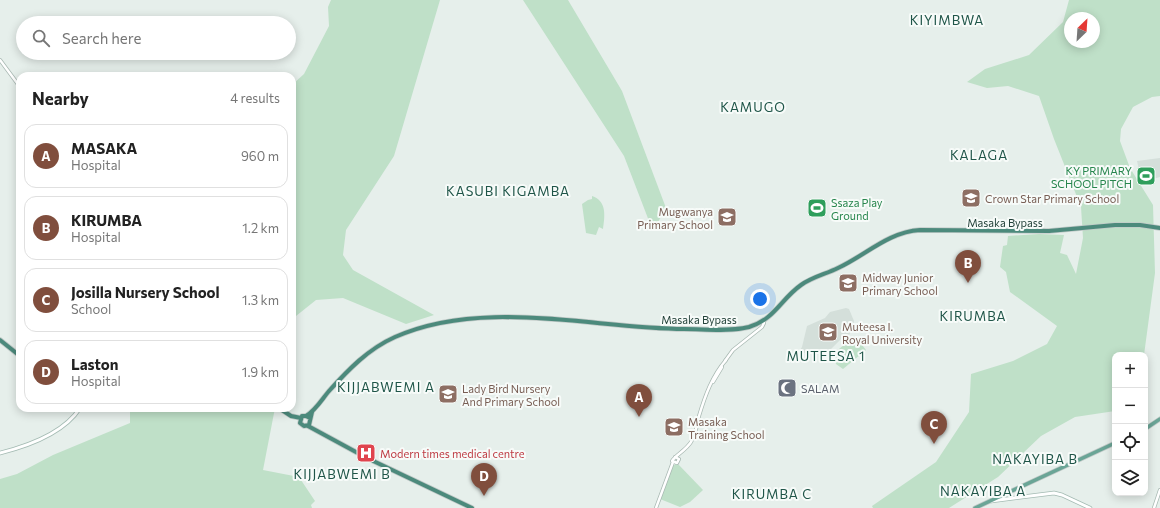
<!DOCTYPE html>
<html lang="en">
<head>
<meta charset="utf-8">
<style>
  :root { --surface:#fff; --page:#f6f6f6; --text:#222; --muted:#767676; --line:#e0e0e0; --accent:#804e3d }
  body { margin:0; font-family:Commissioner,sans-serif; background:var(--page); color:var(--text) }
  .controls { position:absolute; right:12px; bottom:12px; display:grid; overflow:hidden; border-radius:8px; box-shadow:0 2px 10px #0003 }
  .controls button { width:36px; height:36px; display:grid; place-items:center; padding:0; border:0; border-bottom:1px solid var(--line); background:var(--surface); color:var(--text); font:20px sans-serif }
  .compass { position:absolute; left:1064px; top:12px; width:36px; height:36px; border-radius:50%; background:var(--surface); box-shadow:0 2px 10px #0003; rotate:25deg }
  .you { position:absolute; left:760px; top:299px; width:14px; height:14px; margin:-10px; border:3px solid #fff; border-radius:50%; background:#1a73e8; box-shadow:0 0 0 6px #1a73e833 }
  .badge { display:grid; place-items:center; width:26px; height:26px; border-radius:50%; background:var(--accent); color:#fff; font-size:13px; font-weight:700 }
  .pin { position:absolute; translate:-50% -33px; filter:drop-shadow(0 1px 2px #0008) }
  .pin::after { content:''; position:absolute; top:21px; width:14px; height:12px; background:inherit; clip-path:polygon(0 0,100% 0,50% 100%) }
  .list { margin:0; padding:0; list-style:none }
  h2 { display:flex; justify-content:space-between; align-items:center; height:52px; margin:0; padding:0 16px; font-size:17px }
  h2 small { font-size:13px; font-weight:400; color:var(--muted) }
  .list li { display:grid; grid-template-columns:26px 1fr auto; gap:12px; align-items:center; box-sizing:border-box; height:64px; margin:0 8px 8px; padding:0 8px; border:1px solid var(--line); border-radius:12px }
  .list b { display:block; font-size:15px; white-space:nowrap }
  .list p { margin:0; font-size:13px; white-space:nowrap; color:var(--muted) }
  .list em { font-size:13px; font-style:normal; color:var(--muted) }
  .icon { flex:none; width:22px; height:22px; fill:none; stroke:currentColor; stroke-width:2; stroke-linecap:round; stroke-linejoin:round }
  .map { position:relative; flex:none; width:1160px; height:508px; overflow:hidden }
  .search { position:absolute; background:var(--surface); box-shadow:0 2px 10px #0003; left:16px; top:16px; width:280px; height:44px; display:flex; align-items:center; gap:10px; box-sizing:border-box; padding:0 14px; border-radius:22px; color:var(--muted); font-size:15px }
  .panel { position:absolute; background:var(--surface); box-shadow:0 2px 10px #0003; left:16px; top:72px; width:280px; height:340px; border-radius:12px }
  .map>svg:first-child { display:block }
</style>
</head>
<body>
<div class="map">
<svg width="1160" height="508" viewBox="0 0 1160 508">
  <rect width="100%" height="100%" fill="#e6efeb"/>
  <g fill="#d4dfda">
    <polygon points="1160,158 1160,177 1142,182 1137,161"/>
    <polygon points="846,308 849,309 854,321 852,330 849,335 841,339 826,354 814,352 804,353 801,356 797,355 802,347 807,326 825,318 830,312"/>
  </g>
  <g fill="#bfe0c8" fill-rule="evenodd">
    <polygon points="331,0 440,0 394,156 346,230 343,255 353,270 434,315 406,324 343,298 316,300 296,316 292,328 292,85 304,74 329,26 328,7"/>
    <polygon points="523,0 568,0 622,91 666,208 658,222 649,221 624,156"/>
    <path d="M1069,0H1160V96L1152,97L1133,107L1121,129L1120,141L1130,168L1153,205L1155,273L1144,355H1115V411L1075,417L1041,436L998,477L949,508H873L872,506L936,462L969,412L971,374L1013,361L1047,344L1057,326L1010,292L1006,272L1000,267L1003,246L1007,245L1008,236L1039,234L1064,235L1060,253L1067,255L1076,274L1083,238L1081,207L1054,139L1039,96L1008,86L987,88L967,82L985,69L1029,55L1063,22ZM1070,18H1094V42H1070Z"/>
    <path d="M592,196C607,201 605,216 603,229L599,227L596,235L586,233L582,204L588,200L592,199Z"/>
    <polygon points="809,201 826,204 824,215 807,212"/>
    <polygon points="855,336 866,350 843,369 836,364 834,356 839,349"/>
    <polygon points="130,408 275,408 263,470 299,477 315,501 311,505 312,508 0,508 0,479 17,474 53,455 130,423"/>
    <polygon points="677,463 703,490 690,502 680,507 660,499 672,467"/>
  </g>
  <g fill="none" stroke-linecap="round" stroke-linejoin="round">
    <g stroke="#a8b8b2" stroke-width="4">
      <g id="tertiary">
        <polyline points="0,60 20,87"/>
        <polyline points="725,361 733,350 762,327 764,323 762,321"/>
        <polyline points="713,382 722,367"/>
        <path d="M675,457L679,459L677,463L672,461C676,455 686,450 691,442C696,434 697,424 699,416C705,396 712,376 726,360"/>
        <polyline points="656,508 673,462"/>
        <polyline points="1154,508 1160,490"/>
      </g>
    </g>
    <g stroke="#a4bbb3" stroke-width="4.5">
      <g id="secondary">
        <path d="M0,453C28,446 64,433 80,408"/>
        <polyline points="991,501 1054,493 1062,495 1090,508"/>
      </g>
    </g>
    <g stroke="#c2cac8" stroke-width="5">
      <g id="primary">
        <polyline points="1145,429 1160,419"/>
        <polyline points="975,508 1115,443"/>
      </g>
    </g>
    <g stroke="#c2cac8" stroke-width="5.5">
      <g id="trunk">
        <polyline points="0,340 20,356"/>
        <polyline points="279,408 291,416 301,418"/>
        <path d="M306,416C316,410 322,399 329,391C348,370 368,349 395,337C483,298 591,328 684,329C705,329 729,332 749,327C775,319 781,299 801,285C812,277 826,274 838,268C866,255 888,232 920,230L1049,231L1115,225H1140L1160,228"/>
        <polyline points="310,418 306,416 302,416 300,423 304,426 309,425 312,412"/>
        <polyline points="308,426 367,458 472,508"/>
      </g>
    </g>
    <use href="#tertiary" stroke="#fff" stroke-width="2.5"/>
    <use href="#secondary" stroke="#fff" stroke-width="3"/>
    <use href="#primary" stroke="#6aa596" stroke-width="3.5"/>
    <use href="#trunk" stroke="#4c8a7c" stroke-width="4"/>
  </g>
  <defs>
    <g id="stadium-square" transform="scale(1)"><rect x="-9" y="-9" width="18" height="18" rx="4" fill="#2e9e5b" stroke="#f7fbf9"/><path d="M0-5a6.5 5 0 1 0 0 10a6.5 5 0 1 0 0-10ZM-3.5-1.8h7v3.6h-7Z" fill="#fff"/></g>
    <g id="school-square" transform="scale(1)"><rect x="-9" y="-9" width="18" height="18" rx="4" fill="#8d6e63" stroke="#f7fbf9"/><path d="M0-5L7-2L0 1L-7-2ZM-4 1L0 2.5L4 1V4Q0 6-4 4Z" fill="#fff"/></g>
    <g id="university-square" transform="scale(1)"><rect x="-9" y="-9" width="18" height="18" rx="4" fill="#8d6e63" stroke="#f7fbf9"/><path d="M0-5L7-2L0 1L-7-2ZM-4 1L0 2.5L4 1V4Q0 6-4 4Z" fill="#fff"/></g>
    <g id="mosque-square" transform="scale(1)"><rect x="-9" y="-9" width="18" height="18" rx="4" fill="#6b7280" stroke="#f7fbf9"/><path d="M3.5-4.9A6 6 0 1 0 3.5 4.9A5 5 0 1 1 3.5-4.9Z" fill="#fff"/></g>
    <g id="hospital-square" transform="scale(1)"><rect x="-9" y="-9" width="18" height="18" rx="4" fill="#e0444e" stroke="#f7fbf9"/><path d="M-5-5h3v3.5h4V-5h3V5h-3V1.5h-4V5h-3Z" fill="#fff"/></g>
  </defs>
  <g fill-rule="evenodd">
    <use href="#stadium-square" x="1146" y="176"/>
    <use href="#school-square" x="971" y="198"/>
    <use href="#stadium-square" x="817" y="208"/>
    <use href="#school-square" x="727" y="217"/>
    <use href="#school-square" x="848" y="283"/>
    <use href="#university-square" x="828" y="332"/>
    <use href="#mosque-square" x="787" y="388"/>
    <use href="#school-square" x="448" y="394"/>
    <use href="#school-square" x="674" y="427"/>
    <use href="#hospital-square" x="366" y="453"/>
  </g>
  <g text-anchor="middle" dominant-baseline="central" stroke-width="4" stroke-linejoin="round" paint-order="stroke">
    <g font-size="11" fill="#27864d" stroke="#f7fbf9" text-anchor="end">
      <text x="1132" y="170">KY PRIMARY<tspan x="1132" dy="13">SCHOOL PITCH</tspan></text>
      <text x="831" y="202" text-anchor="start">Ssaza Play<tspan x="831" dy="13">Ground</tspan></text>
    </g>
    <g font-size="11" fill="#785e54" stroke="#f7fbf9" text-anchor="start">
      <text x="985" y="198">Crown Star Primary School</text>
      <text x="713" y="211" text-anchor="end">Mugwanya<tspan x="713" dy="13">Primary School</tspan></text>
      <text x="862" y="277">Midway Junior<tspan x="862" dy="13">Primary School</tspan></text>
      <text x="842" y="326">Muteesa I.<tspan x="842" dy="13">Royal University</tspan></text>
      <text x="462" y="388">Lady Bird Nursery<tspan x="462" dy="13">And Primary School</tspan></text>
      <text x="688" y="421">Masaka<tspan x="688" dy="13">Training School</tspan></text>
    </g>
    <g font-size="11" fill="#24423a" stroke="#f7fbf9">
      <text x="1005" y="222">Masaka Bypass</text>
      <text x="699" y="319">Masaka Bypass</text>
    </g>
    <g font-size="11" fill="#5b616d" stroke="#f7fbf9" text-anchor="start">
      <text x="801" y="388">SALAM</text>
    </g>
    <g font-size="11" fill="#be3a42" stroke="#f7fbf9" text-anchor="start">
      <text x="380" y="453">Modern times medical centre</text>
    </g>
    <g font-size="13" letter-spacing="1" fill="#1f5548" stroke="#f7fbf9">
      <text x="947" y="20">KIYIMBWA</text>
      <text x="753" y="107">KAMUGO</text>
      <text x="979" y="155">KALAGA</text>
      <text x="508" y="191">KASUBI KIGAMBA</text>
      <text x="973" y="316">KIRUMBA</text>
      <text x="826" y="356">MUTEESA 1</text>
      <text x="386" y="387">KIJJABWEMI A</text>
      <text x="1035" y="459">NAKAYIBA B</text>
      <text x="342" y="474">KIJJABWEMI B</text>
      <text x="983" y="491">NAKAYIBA A</text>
      <text x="772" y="494">KIRUMBA C</text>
    </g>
  </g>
</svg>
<div class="controls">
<button>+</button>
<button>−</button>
<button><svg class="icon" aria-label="locate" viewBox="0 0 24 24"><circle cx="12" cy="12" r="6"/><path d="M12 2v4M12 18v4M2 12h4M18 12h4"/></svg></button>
<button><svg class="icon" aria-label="layers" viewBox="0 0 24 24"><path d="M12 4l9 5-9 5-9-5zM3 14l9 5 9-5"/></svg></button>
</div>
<svg class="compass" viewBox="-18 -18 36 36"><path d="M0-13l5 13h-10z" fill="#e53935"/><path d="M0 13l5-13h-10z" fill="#767676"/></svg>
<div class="you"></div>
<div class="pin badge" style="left:639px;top:417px">A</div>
<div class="pin badge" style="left:968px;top:283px">B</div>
<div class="pin badge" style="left:934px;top:444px">C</div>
<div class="pin badge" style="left:484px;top:496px">D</div>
<div class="search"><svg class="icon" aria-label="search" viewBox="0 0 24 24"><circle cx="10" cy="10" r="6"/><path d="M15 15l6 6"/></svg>Search here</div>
<section class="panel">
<h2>Nearby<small>4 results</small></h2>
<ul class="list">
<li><span class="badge">A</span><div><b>MASAKA</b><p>Hospital</p></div><em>960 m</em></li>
<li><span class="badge">B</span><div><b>KIRUMBA</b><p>Hospital</p></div><em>1.2 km</em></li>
<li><span class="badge">C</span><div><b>Josilla Nursery School</b><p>School</p></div><em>1.3 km</em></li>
<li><span class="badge">D</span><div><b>Laston</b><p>Hospital</p></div><em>1.9 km</em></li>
</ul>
</section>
</div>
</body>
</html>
